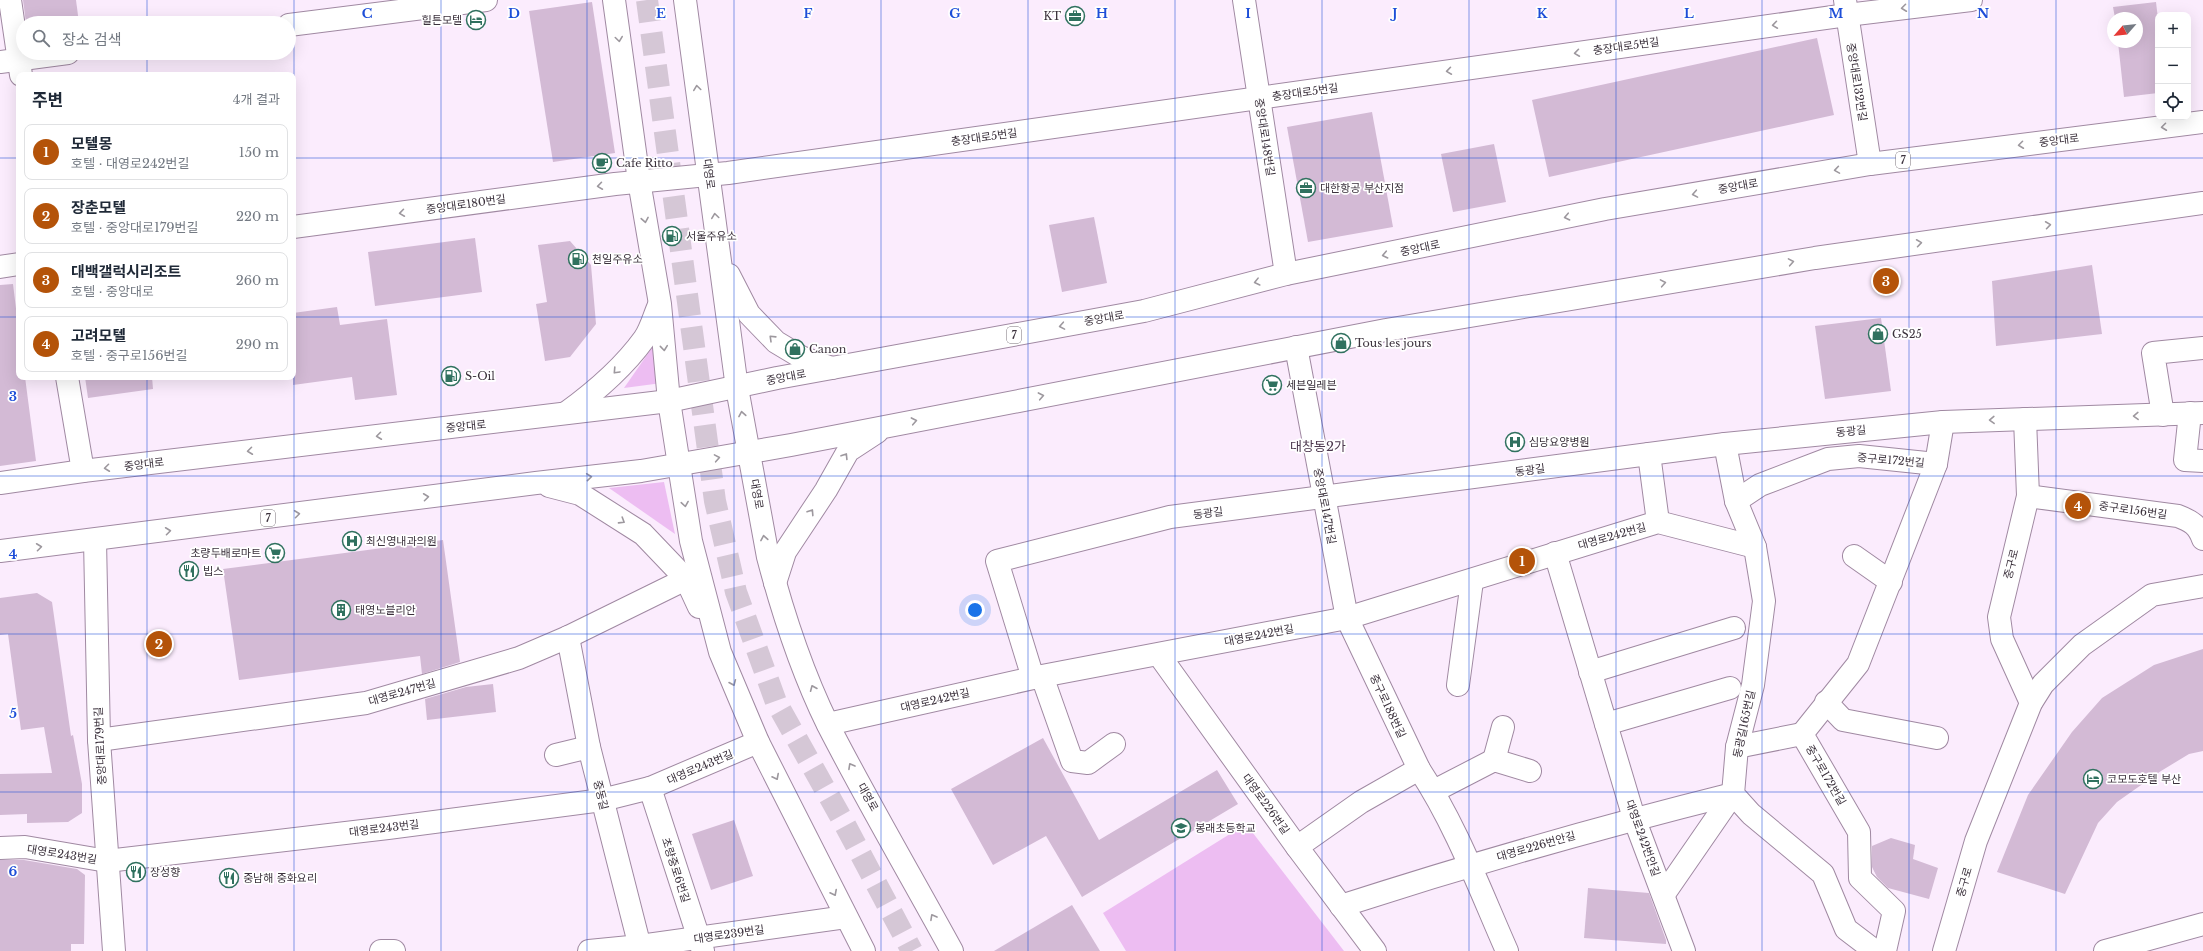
<!DOCTYPE html>
<html lang="ko">
<head>
<meta charset="utf-8">
<style>
  :root { --surface:#fff; --page:#f6f6f7; --text:#1f2937; --muted:#747a83; --line:#e0e1e3; --accent:#b45309 }
  body { margin:0; font-family:"Libre Baskerville","Noto Sans KR",serif; background:var(--page); color:var(--text) }
  .controls { position:absolute; right:12px; top:12px; display:grid; overflow:hidden; border-radius:8px; box-shadow:0 4px 16px #0002 }
  .controls button { width:36px; height:36px; display:grid; place-items:center; padding:0; border:0; border-bottom:1px solid var(--line); background:var(--surface); color:var(--text); font:20px sans-serif }
  .compass { position:absolute; left:2107px; top:12px; width:36px; height:36px; border-radius:50%; background:var(--surface); box-shadow:0 4px 16px #0002; rotate:242deg }
  .you { position:absolute; left:975px; top:610px; width:14px; height:14px; margin:-10px; border:3px solid #fff; border-radius:50%; background:#1a73e8; box-shadow:0 0 0 6px #1a73e833 }
  .badge { display:grid; place-items:center; width:26px; height:26px; border-radius:50%; background:var(--accent); color:#fff; font-size:13px; font-weight:700 }
  .pin { position:absolute; translate:-50% -50%; border:2px solid #fff; box-shadow:0 1px 4px #0006 }
  .list { margin:0; padding:0; list-style:none }
  h2 { display:flex; justify-content:space-between; align-items:center; height:52px; margin:0; padding:0 16px; font-size:17px }
  h2 small { font-size:13px; font-weight:400; color:var(--muted) }
  .list li { display:grid; grid-template-columns:26px 1fr auto; gap:12px; align-items:center; box-sizing:border-box; height:56px; margin:0 8px 8px; padding:0 8px; border:1px solid var(--line); border-radius:8px }
  .list b { display:block; font-size:15px; white-space:nowrap }
  .list p { margin:0; font-size:13px; white-space:nowrap; color:var(--muted) }
  .list em { font-size:13px; font-style:normal; color:var(--muted) }
  .icon { flex:none; width:22px; height:22px; fill:none; stroke:currentColor; stroke-width:2; stroke-linecap:round; stroke-linejoin:round }
  .map { position:relative; flex:none; width:2203px; height:951px; overflow:hidden }
  .search { position:absolute; background:var(--surface); box-shadow:0 4px 16px #0002; left:16px; top:16px; width:280px; height:44px; display:flex; align-items:center; gap:10px; box-sizing:border-box; padding:0 14px; border-radius:22px; color:var(--muted); font-size:15px }
  .panel { position:absolute; background:var(--surface); box-shadow:0 4px 16px #0002; left:16px; top:72px; width:280px; height:308px; border-radius:8px }
  .map>svg:first-child { display:block }
</style>
</head>
<body>
<div class="map">
<svg width="2203" height="951" viewBox="0 0 2203 951">
  <rect width="100%" height="100%" fill="#fbecfd"/>
  <g fill="#edbdf2">
    <polygon points="656,342 662,383 624,388"/>
    <polygon points="664,482 675,534 609,488"/>
    <polygon points="1246,824 1344,951 1126,951 1103,913"/>
  </g>
  <g fill="#d3bad5">
    <polygon points="23,0 76,0 79,23 26,23"/>
    <polygon points="592,2 615,153 553,162 529,11"/>
    <polygon points="2156,2 2158,19 2158,93 2124,97 2118,42 2137,42 2137,18 2115,18 2113,7"/>
    <polygon points="1817,38 1834,115 1549,177 1532,100"/>
    <polygon points="1372,112 1393,227 1308,242 1287,127"/>
    <polygon points="1494,144 1506,202 1453,212 1441,154"/>
    <polygon points="1094,217 1107,283 1062,292 1049,225"/>
    <polygon points="475,238 482,292 375,306 368,252"/>
    <polygon points="570,241 591,265 596,324 570,357 545,361 536,304 547,302 538,245"/>
    <polygon points="2092,265 2102,334 1996,346 1992,281"/>
    <polygon points="13,284 19,333 19,377 25,377 36,461 0,466 0,285"/>
    <polygon points="337,307 340,325 387,319 397,395 355,400 352,377 293,385 293,313"/>
    <polygon points="1881,318 1891,391 1825,399 1815,326"/>
    <polygon points="85,377 152,377 153,389 88,398"/>
    <polygon points="443,540 460,662 422,674 420,656 239,680 223,569"/>
    <polygon points="37,593 52,602 71,736 73,735 82,784 82,813 68,822 27,823 27,814 0,815 0,774 52,773 44,727 21,730 8,634 0,635 0,598"/>
    <polygon points="2203,649 2203,751 2189,754 2161,771 2117,802 2098,823 2065,894 1997,872 2028,795 2072,732 2102,698 2154,665"/>
    <polygon points="493,684 496,712 427,720 425,699 466,687"/>
    <polygon points="1043,738 1099,840 1217,770 1238,804 1082,897 1046,836 993,865 951,789"/>
    <polygon points="734,820 753,876 711,890 692,834"/>
    <polygon points="1891,838 1915,845 1913,859 1938,868 1929,899 1888,888 1877,877 1872,867 1872,846"/>
    <polygon points="0,860 24,860 77,869 85,875 84,944 71,944 71,951 0,951"/>
    <polygon points="1588,888 1649,893 1666,940 1666,944 1584,938"/>
    <polygon points="1072,905 1100,951 994,951"/>
  </g>
  <g fill="none" stroke-linecap="round" stroke-linejoin="round">
    <polyline stroke="#d5c7d6" stroke-width="22" stroke-dasharray="22 11" stroke-linecap="butt" points="647,0 715,501 736,592 776,702 843,821 912,951"/>
    <g stroke="#a089a2" stroke-width="24">
      <g id="minor">
        <polyline points="10,0 21,75"/>
        <polyline points="1244,0 1286,274"/>
        <polyline points="1845,0 1870,164"/>
        <polyline points="289,25 486,0"/>
        <polyline points="0,62 68,53"/>
        <polyline points="293,227 615,184 728,173 1847,15 1971,0"/>
        <polyline points="0,267 19,264"/>
        <path d="M1296,347L1347,618L1419,769C1456,825 1480,890 1507,951"/>
        <polyline points="67,377 83,471"/>
        <polyline points="2190,413 2185,460 2203,461"/>
        <polyline points="2163,415 2153,353 2203,348"/>
        <polyline points="2025,419 2028,496 1999,617 2002,639 2031,703"/>
        <polyline points="1725,444 1736,501 1755,547 1764,601 1753,685 1737,747 1733,794 1751,814 1823,874 1846,929 1875,951"/>
        <polyline points="1649,454 1658,522"/>
        <path d="M2028,496L2178,516C2191,521 2198,525 2203,539"/>
        <polyline points="1736,501 1760,485 1828,459 1859,456 1936,464"/>
        <polyline points="95,540 99,740 114,951"/>
        <polyline points="1555,553 1634,818 1684,951"/>
        <polyline points="1854,556 1891,582"/>
        <polyline points="568,637 589,747 641,951"/>
        <polyline points="1159,655 1297,847 1375,951"/>
        <polyline points="1590,672 1734,628"/>
        <polyline points="1042,676 1072,761 1088,763 1114,744"/>
        <polyline points="1033,678 997,561 1170,517 1725,444 1943,422 2203,413"/>
        <polyline points="1458,685 1472,581"/>
        <polyline points="1826,702 1843,720 1937,738"/>
        <polyline points="828,724 1042,676 1347,618 1658,522 1755,547"/>
        <polyline points="1606,724 1730,688"/>
        <polyline points="99,740 366,703 519,658 568,637 686,579"/>
        <polyline points="1737,747 1802,734"/>
        <polyline points="556,755 589,747"/>
        <polyline points="1494,760 1503,727"/>
        <polyline points="650,788 703,951"/>
        <polyline points="1434,791 1494,760 1530,771"/>
        <polyline points="1297,847 1361,802 1419,769"/>
        <polyline points="0,848 25,847 107,861 388,828 602,800 650,788 758,742"/>
        <polyline points="1664,894 1733,794"/>
        <path d="M1341,906C1471,864 1601,827 1733,794"/>
        <polyline points="381,951 394,951"/>
        <polyline points="589,951 640,946 846,917"/>
        <polyline points="1885,951 1894,911 1860,878 1859,832 1802,734 1858,664 1936,464 1943,422"/>
        <polyline points="2105,951 2203,924"/>
      </g>
    </g>
    <g stroke="#a089a2" stroke-width="24">
      <g id="major">
        <polyline points="614,0 639,181 660,304 669,401 679,465 691,541 720,652 758,742 864,951"/>
        <path d="M685,0L737,388L768,557C783,614 802,672 828,725C867,801 911,876 952,951"/>
        <polyline points="729,275 749,314 776,342 801,357 832,368"/>
        <path d="M566,413C595,392 623,368 644,339C651,329 654,316 659,305"/>
        <polyline points="0,483 83,471 669,401 777,378 1144,311 1286,274 1605,209 1870,164 2203,122"/>
        <polyline points="549,486 580,494 643,534 686,579 699,607"/>
        <polyline points="0,551 536,483 641,471 791,445 1386,330 1815,258 2203,203"/>
        <polyline points="775,583 785,552 826,490 848,451 877,432"/>
        <polyline points="1944,951 1976,841 2031,703 2043,684 2082,645 2152,595 2203,586"/>
      </g>
    </g>
    <use href="#minor" stroke="#fff" stroke-width="22"/>
    <use href="#major" stroke="#fff" stroke-width="22"/>
  </g>
  <defs><path id="oneway-chevron" d="M-2-3.5L2.5 0L-2 3.5" fill="none" stroke-width="1.6" stroke-linecap="round" stroke-linejoin="round"/></defs>
  <g stroke="#9d989e">
    <use href="#oneway-chevron" transform="translate(1904 8) rotate(173)"/>
    <use href="#oneway-chevron" transform="translate(1775 25) rotate(172)"/>
    <use href="#oneway-chevron" transform="translate(619 39) rotate(82)"/>
    <use href="#oneway-chevron" transform="translate(1577 53) rotate(172)"/>
    <use href="#oneway-chevron" transform="translate(1449 71) rotate(172)"/>
    <use href="#oneway-chevron" transform="translate(697 88) rotate(-98)"/>
    <use href="#oneway-chevron" transform="translate(2164 127) rotate(173)"/>
    <use href="#oneway-chevron" transform="translate(2021 145) rotate(173)"/>
    <use href="#oneway-chevron" transform="translate(1837 170) rotate(171)"/>
    <use href="#oneway-chevron" transform="translate(600 186) rotate(172)"/>
    <use href="#oneway-chevron" transform="translate(1695 194) rotate(170)"/>
    <use href="#oneway-chevron" transform="translate(402 213) rotate(172)"/>
    <use href="#oneway-chevron" transform="translate(715 216) rotate(-98)"/>
    <use href="#oneway-chevron" transform="translate(1567 217) rotate(168)"/>
    <use href="#oneway-chevron" transform="translate(645 220) rotate(80)"/>
    <use href="#oneway-chevron" transform="translate(2048 225) rotate(-8)"/>
    <use href="#oneway-chevron" transform="translate(1919 243) rotate(-8)"/>
    <use href="#oneway-chevron" transform="translate(1385 255) rotate(168)"/>
    <use href="#oneway-chevron" transform="translate(1791 262) rotate(-10)"/>
    <use href="#oneway-chevron" transform="translate(1257 282) rotate(166)"/>
    <use href="#oneway-chevron" transform="translate(1663 283) rotate(-10)"/>
    <use href="#oneway-chevron" transform="translate(1062 326) rotate(170)"/>
    <use href="#oneway-chevron" transform="translate(772 338) rotate(-136)"/>
    <use href="#oneway-chevron" transform="translate(664 348) rotate(84)"/>
    <use href="#oneway-chevron" transform="translate(616 371) rotate(133)"/>
    <use href="#oneway-chevron" transform="translate(1041 396) rotate(-11)"/>
    <use href="#oneway-chevron" transform="translate(742 414) rotate(-100)"/>
    <use href="#oneway-chevron" transform="translate(2136 416) rotate(178)"/>
    <use href="#oneway-chevron" transform="translate(1992 420) rotate(178)"/>
    <use href="#oneway-chevron" transform="translate(914 421) rotate(-11)"/>
    <use href="#oneway-chevron" transform="translate(379 436) rotate(173)"/>
    <use href="#oneway-chevron" transform="translate(250 451) rotate(173)"/>
    <use href="#oneway-chevron" transform="translate(845 456) rotate(-58)"/>
    <use href="#oneway-chevron" transform="translate(717 458) rotate(-10)"/>
    <use href="#oneway-chevron" transform="translate(107 468) rotate(173)"/>
    <use href="#oneway-chevron" transform="translate(589 477) rotate(-6)"/>
    <use href="#oneway-chevron" transform="translate(426 497) rotate(-7)"/>
    <use href="#oneway-chevron" transform="translate(685 504) rotate(81)"/>
    <use href="#oneway-chevron" transform="translate(811 512) rotate(-57)"/>
    <use href="#oneway-chevron" transform="translate(297 514) rotate(-7)"/>
    <use href="#oneway-chevron" transform="translate(622 521) rotate(32)"/>
    <use href="#oneway-chevron" transform="translate(168 531) rotate(-7)"/>
    <use href="#oneway-chevron" transform="translate(764 538) rotate(-100)"/>
    <use href="#oneway-chevron" transform="translate(39 547) rotate(-7)"/>
    <use href="#oneway-chevron" transform="translate(733 683) rotate(67)"/>
    <use href="#oneway-chevron" transform="translate(813 688) rotate(-113)"/>
    <use href="#oneway-chevron" transform="translate(851 766) rotate(-119)"/>
    <use href="#oneway-chevron" transform="translate(776 777) rotate(63)"/>
    <use href="#oneway-chevron" transform="translate(834 893) rotate(63)"/>
    <use href="#oneway-chevron" transform="translate(933 917) rotate(-119)"/>
  </g>
  <path fill="none" stroke="#1d4ed8" stroke-width="1" stroke-opacity="0.55" d="M147,0V23M294,0V951M441,0V951M587,0V951M734,0V951M881,0V951M1028,0V951M1175,0V951M1322,0V951M1469,0V951M1616,0V951M1762,0V951M1909,0V951M2056,0V951M147,53V75M0,158H19M293,158H2203M0,317H19M293,317H2203M147,377V951M0,476H2203M0,634H2203M0,792H2203"/>
  <defs>
    <g id="office-ring" transform="scale(1)"><circle r="9.5" fill="#fff" stroke="#30715f" stroke-width="1.5"/><path d="M-6-3h4V-5.5h4V-3h4V5H-6ZM-1-4.5V-3h2v-1.5ZM-6 0V1H6V0Z" fill="#30715f"/></g>
    <g id="hotel-ring" transform="scale(1)"><circle r="9.5" fill="#fff" stroke="#30715f" stroke-width="1.5"/><path d="M-6-4.5h1.5V1H6V5H4.5V3h-9V5H-6ZM-4 0a1.8 1.8 0 1 1 3.6 0ZM.5 0V-2.5h3Q6-2.5 6 0Z" fill="#30715f"/></g>
    <g id="cafe-ring" transform="scale(1)"><circle r="9.5" fill="#fff" stroke="#30715f" stroke-width="1.5"/><path d="M-5.5-4.5H6V0H3Q3 3.5 0 3.5H-2.5Q-5.5 3.5-5.5 0ZM3-3.2v2h1.7v-2ZM-6 4.5H4V6H-6Z" fill="#30715f"/></g>
    <g id="fuel-ring" transform="scale(1)"><circle r="9.5" fill="#fff" stroke="#30715f" stroke-width="1.5"/><path d="M-5.5-6h7V0h2V4h1.3V-2.5L3-4.5l.8-.8L6-3V5H2.5V1h-1V6h-7ZM-4.2-4.7v3.2H.2V-4.7Z" fill="#30715f"/></g>
    <g id="shop-ring" transform="scale(1)"><circle r="9.5" fill="#fff" stroke="#30715f" stroke-width="1.5"/><path d="M-5-2.5h2.3a2.7 3.5 0 0 1 5.4 0H5L5.5 6h-11ZM-1.5-2.5h3a1.5 2.3 0 0 0-3 0Z" fill="#30715f"/></g>
    <g id="supermarket-ring" transform="scale(1)"><circle r="9.5" fill="#fff" stroke="#30715f" stroke-width="1.5"/><path d="M-6-5.5h2.5l.6 2H6L4.5 2H-2.5L-4.4-4H-6ZM-1.5 3.2a1.3 1.3 0 1 0 .1 0ZM3 3.2a1.3 1.3 0 1 0 .1 0Z" fill="#30715f"/></g>
    <g id="hospital-ring" transform="scale(1)"><circle r="9.5" fill="#fff" stroke="#30715f" stroke-width="1.5"/><path d="M-5-5h3v3.5h4V-5h3V5h-3V1.5h-4V5h-3Z" fill="#30715f"/></g>
    <g id="restaurant-ring" transform="scale(1)"><circle r="9.5" fill="#fff" stroke="#30715f" stroke-width="1.5"/><path d="M-5-6h1v4h1v-4h1v4h1v-4h1v5L-1.5 .5V6h-2V.5L-5-1ZM5-6V6H3V1.5H1.5Q1.5-4 5-6Z" fill="#30715f"/></g>
    <g id="building-ring" transform="scale(1)"><circle r="9.5" fill="#fff" stroke="#30715f" stroke-width="1.5"/><path d="M-4-6H4V6H1V3H-1V6H-4ZM-2.5-4.3h1.7v1.8h-1.7ZM.8-4.3h1.7v1.8H.8ZM-2.5-1h1.7V.8h-1.7ZM.8-1h1.7V.8H.8Z" fill="#30715f"/></g>
    <g id="school-ring" transform="scale(1)"><circle r="9.5" fill="#fff" stroke="#30715f" stroke-width="1.5"/><path d="M0-5L7-2L0 1L-7-2ZM-4 1L0 2.5L4 1V4Q0 6-4 4Z" fill="#30715f"/></g>
  </defs>
  <g fill-rule="evenodd">
    <use href="#office-ring" x="1075" y="16"/>
    <use href="#hotel-ring" x="476" y="20"/>
    <use href="#cafe-ring" x="602" y="163"/>
    <use href="#office-ring" x="1306" y="188"/>
    <use href="#fuel-ring" x="672" y="236"/>
    <use href="#fuel-ring" x="578" y="259"/>
    <use href="#shop-ring" x="1878" y="334"/>
    <use href="#shop-ring" x="1341" y="343"/>
    <use href="#shop-ring" x="795" y="349"/>
    <use href="#fuel-ring" x="451" y="376"/>
    <use href="#supermarket-ring" x="1272" y="385"/>
    <use href="#hospital-ring" x="1515" y="442"/>
    <use href="#hospital-ring" x="352" y="541"/>
    <use href="#supermarket-ring" x="275" y="553"/>
    <use href="#restaurant-ring" x="189" y="571"/>
    <use href="#building-ring" x="341" y="610"/>
    <use href="#hotel-ring" x="2093" y="779"/>
    <use href="#school-ring" x="1181" y="828"/>
    <use href="#restaurant-ring" x="136" y="872"/>
    <use href="#restaurant-ring" x="229" y="878"/>
  </g>
  <g text-anchor="middle" dominant-baseline="central" stroke-width="3.5" stroke-linejoin="round" paint-order="stroke">
    <g fill="#fff" stroke="#766f76" stroke-width="1">
      <rect x="1896" y="152" width="14" height="16" rx="3"/>
      <rect x="1007" y="327" width="14" height="16" rx="3"/>
      <rect x="261" y="510" width="14" height="16" rx="3"/>
    </g>
    <g font-size="10" font-weight="bold" fill="#3b313c">
      <text x="1903" y="160">7</text>
      <text x="1014" y="335">7</text>
      <text x="268" y="518">7</text>
    </g>
    <g font-size="11" fill="#3b313c" stroke="#fff" text-anchor="start">
      <text x="1061" y="16" text-anchor="end">KT</text>
      <text x="462" y="20" text-anchor="end">힐튼모텔</text>
      <text x="616" y="163">Cafe Ritto</text>
      <text x="1320" y="188">대한항공 부산지점</text>
      <text x="686" y="236">서울주유소</text>
      <text x="592" y="259">천일주유소</text>
      <text x="1892" y="334">GS25</text>
      <text x="1355" y="343">Tous les jours</text>
      <text x="809" y="349">Canon</text>
      <text x="465" y="376">S-Oil</text>
      <text x="1286" y="385">세븐일레븐</text>
      <text x="1529" y="442">심당요양병원</text>
      <text x="366" y="541">최신영내과의원</text>
      <text x="261" y="553" text-anchor="end">초량두배로마트</text>
      <text x="203" y="571">빕스</text>
      <text x="355" y="610">태영노블리안</text>
      <text x="2107" y="779">코모도호텔 부산</text>
      <text x="1195" y="828">봉래초등학교</text>
      <text x="150" y="872">장성향</text>
      <text x="243" y="878">중남해 중화요리</text>
    </g>
    <g font-size="11" fill="#3b313c" stroke="#fff">
      <text transform="translate(1626 46) rotate(-8)">충장대로5번길</text>
      <text transform="translate(1857 82) rotate(81)">중앙대로132번길</text>
      <text transform="translate(1305 92) rotate(-8)">충장대로5번길</text>
      <text transform="translate(984 137) rotate(-8)">충장대로5번길</text>
      <text transform="translate(1265 137) rotate(81)">중앙대로148번길</text>
      <text transform="translate(2059 140) rotate(-7)">중앙대로</text>
      <text transform="translate(709 174) rotate(82)">대영로</text>
      <text transform="translate(1738 186) rotate(-10)">중앙대로</text>
      <text transform="translate(466 204) rotate(-8)">중앙대로180번길</text>
      <text transform="translate(1420 248) rotate(-12)">중앙대로</text>
      <text transform="translate(1104 318) rotate(-10)">중앙대로</text>
      <text transform="translate(786 377) rotate(-11)">중앙대로</text>
      <text transform="translate(466 426) rotate(-6)">중앙대로</text>
      <text transform="translate(1851 431) rotate(-6)">동광길</text>
      <text transform="translate(1891 460) rotate(5)">중구로172번길</text>
      <text transform="translate(144 464) rotate(-7)">중앙대로</text>
      <text transform="translate(1530 470) rotate(-8)">동광길</text>
      <text transform="translate(757 494) rotate(80)">대영로</text>
      <text transform="translate(1325 506) rotate(79)">중앙대로147번길</text>
      <text transform="translate(2133 510) rotate(8)">중구로156번길</text>
      <text transform="translate(1208 513) rotate(-7)">동광길</text>
      <text transform="translate(1612 536) rotate(-16)">대영로242번길</text>
      <text transform="translate(2011 564) rotate(-76)">중구로</text>
      <text transform="translate(1259 635) rotate(-11)">대영로242번길</text>
      <text transform="translate(402 692) rotate(-16)">대영로247번길</text>
      <text transform="translate(935 700) rotate(-13)">대영로242번길</text>
      <text transform="translate(1388 706) rotate(65)">중구로188번길</text>
      <text transform="translate(1744 724) rotate(-78)">동광길165번길</text>
      <text transform="translate(100 746) rotate(-93)">중앙대로179번길</text>
      <text transform="translate(700 767) rotate(-23)">대영로243번길</text>
      <text transform="translate(1826 775) rotate(60)">중구로172번길</text>
      <text transform="translate(601 795) rotate(76)">중동길</text>
      <text transform="translate(868 797) rotate(61)">대영로</text>
      <text transform="translate(1266 804) rotate(54)">대영로226번길</text>
      <text transform="translate(384 828) rotate(-7)">대영로243번길</text>
      <text transform="translate(1643 838) rotate(70)">대영로242번안길</text>
      <text transform="translate(1536 846) rotate(-16)">대영로226번안길</text>
      <text transform="translate(62 854) rotate(9)">대영로243번길</text>
      <text transform="translate(676 870) rotate(72)">초량중로6번길</text>
      <text transform="translate(1964 882) rotate(-74)">중구로</text>
      <text transform="translate(729 934) rotate(-8)">대영로239번길</text>
    </g>
    <g font-size="13" fill="#4d394f" stroke="#fff">
      <text x="1318" y="446">대창동2가</text>
    </g>
  </g>
  <g font-size="13" text-anchor="middle" font-weight="bold" fill="#1d4ed8" stroke="#fff" stroke-width="3.5" stroke-linejoin="round" paint-order="stroke">
    <text x="367" y="18">C</text>
    <text x="514" y="18">D</text>
    <text x="661" y="18">E</text>
    <text x="808" y="18">F</text>
    <text x="955" y="18">G</text>
    <text x="1102" y="18">H</text>
    <text x="1248" y="18">I</text>
    <text x="1395" y="18">J</text>
    <text x="1542" y="18">K</text>
    <text x="1689" y="18">L</text>
    <text x="1836" y="18">M</text>
    <text x="1983" y="18">N</text>
    <text x="13" y="401">3</text>
    <text x="13" y="559">4</text>
    <text x="13" y="718">5</text>
    <text x="13" y="876">6</text>
  </g>
</svg>
<div class="controls">
<button>+</button>
<button>−</button>
<button><svg class="icon" aria-label="locate" viewBox="0 0 24 24"><circle cx="12" cy="12" r="6"/><path d="M12 2v4M12 18v4M2 12h4M18 12h4"/></svg></button>
</div>
<svg class="compass" viewBox="-18 -18 36 36"><path d="M0-13l5 13h-10z" fill="#e53935"/><path d="M0 13l5-13h-10z" fill="#747a83"/></svg>
<div class="you"></div>
<div class="pin badge" style="left:1522px;top:561px">1</div>
<div class="pin badge" style="left:159px;top:644px">2</div>
<div class="pin badge" style="left:1886px;top:281px">3</div>
<div class="pin badge" style="left:2078px;top:506px">4</div>
<div class="search"><svg class="icon" aria-label="search" viewBox="0 0 24 24"><circle cx="10" cy="10" r="6"/><path d="M15 15l6 6"/></svg>장소 검색</div>
<section class="panel">
<h2>주변<small>4개 결과</small></h2>
<ul class="list">
<li><span class="badge">1</span><div><b>모텔몽</b><p>호텔 · 대영로242번길</p></div><em>150 m</em></li>
<li><span class="badge">2</span><div><b>장춘모텔</b><p>호텔 · 중앙대로179번길</p></div><em>220 m</em></li>
<li><span class="badge">3</span><div><b>대백갤럭시리조트</b><p>호텔 · 중앙대로</p></div><em>260 m</em></li>
<li><span class="badge">4</span><div><b>고려모텔</b><p>호텔 · 중구로156번길</p></div><em>290 m</em></li>
</ul>
</section>
</div>
</body>
</html>
